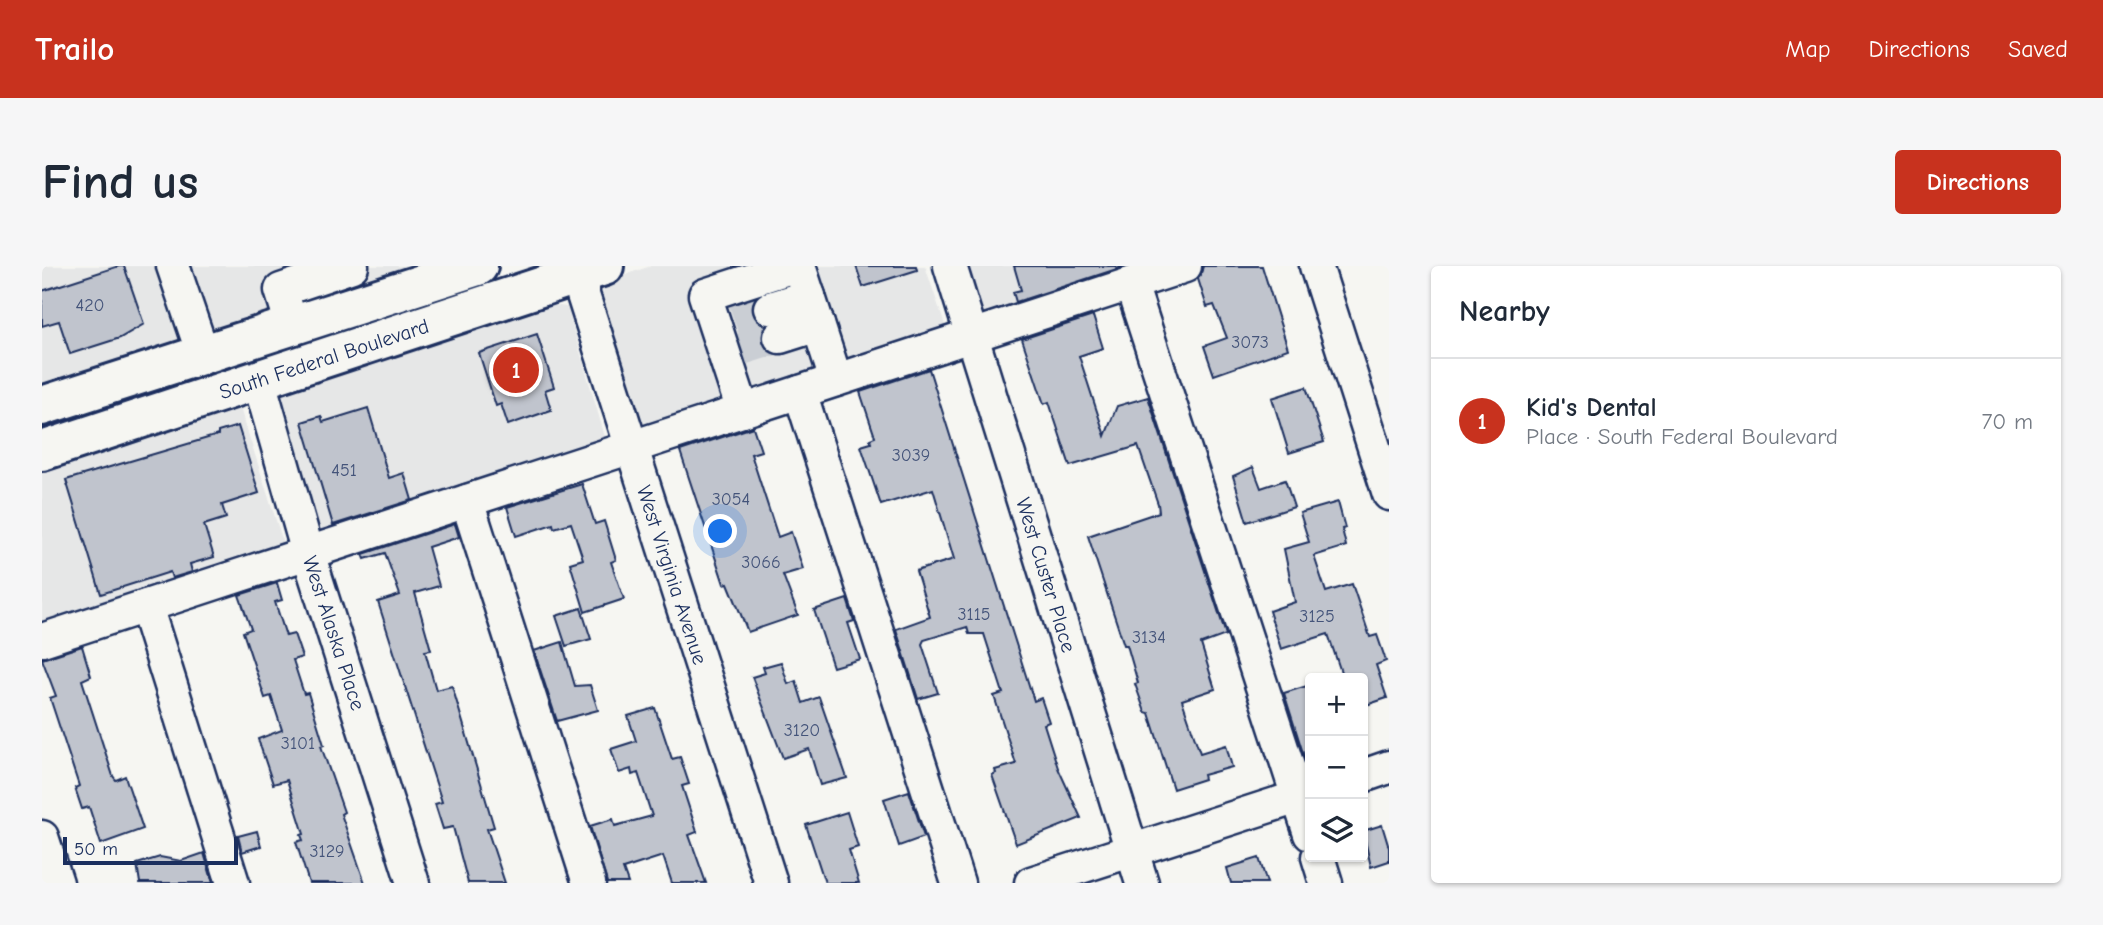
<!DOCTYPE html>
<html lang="en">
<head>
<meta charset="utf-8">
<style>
  :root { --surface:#fff; --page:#f6f6f7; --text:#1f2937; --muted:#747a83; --line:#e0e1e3; --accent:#c8321e }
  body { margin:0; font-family:"Comic Neue",sans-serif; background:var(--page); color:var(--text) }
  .controls { position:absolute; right:21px; bottom:21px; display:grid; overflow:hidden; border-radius:7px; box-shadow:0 2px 5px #0004 }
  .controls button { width:63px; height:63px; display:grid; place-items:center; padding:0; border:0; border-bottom:2px solid var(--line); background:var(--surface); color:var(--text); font:35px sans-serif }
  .scale { position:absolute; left:21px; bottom:18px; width:175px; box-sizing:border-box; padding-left:7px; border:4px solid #1b2f5e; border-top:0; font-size:19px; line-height:24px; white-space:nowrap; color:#1b2f5e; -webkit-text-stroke:5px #f6f6f2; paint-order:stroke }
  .you { position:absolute; left:679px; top:266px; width:24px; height:24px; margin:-18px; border:5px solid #fff; border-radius:50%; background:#1a73e8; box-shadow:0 0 0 10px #1a73e833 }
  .badge { display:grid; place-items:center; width:46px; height:46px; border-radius:50%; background:var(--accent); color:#fff; font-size:23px; font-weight:700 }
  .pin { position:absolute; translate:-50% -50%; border:4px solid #fff; box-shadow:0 2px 7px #0006 }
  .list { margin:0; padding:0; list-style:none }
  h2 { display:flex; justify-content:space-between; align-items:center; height:91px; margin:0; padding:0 28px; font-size:30px }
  h2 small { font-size:23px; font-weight:400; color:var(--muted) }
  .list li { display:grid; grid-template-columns:46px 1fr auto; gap:21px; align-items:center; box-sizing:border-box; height:126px; padding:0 28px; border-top:2px solid var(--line) }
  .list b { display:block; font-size:26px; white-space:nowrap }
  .list p { margin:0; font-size:23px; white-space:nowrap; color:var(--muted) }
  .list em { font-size:23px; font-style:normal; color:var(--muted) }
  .icon { flex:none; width:38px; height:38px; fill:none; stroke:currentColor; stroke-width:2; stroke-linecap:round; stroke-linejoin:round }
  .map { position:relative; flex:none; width:1347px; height:617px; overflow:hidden; border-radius:7px }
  header { display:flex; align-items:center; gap:42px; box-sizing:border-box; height:98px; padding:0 35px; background:var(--accent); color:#fff }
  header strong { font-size:33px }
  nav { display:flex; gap:38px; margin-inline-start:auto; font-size:24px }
  .intro { display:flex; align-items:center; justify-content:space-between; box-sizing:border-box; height:168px; padding:0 42px }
  h1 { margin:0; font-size:49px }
  .button { padding:18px 32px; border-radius:7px; background:var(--accent); color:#fff; font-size:24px; font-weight:700 }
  main { display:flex; gap:42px; padding:0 42px }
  aside { flex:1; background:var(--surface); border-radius:7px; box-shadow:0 2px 5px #0004 }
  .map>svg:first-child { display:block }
</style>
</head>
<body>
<header>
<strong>Trailo</strong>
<nav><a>Map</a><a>Directions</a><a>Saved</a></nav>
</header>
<div class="intro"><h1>Find us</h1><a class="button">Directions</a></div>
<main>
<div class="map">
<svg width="1347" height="617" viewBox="0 0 1347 617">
  <rect width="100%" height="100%" fill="#f6f6f2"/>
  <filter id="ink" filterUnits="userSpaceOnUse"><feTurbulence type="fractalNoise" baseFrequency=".0143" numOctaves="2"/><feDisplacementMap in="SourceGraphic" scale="14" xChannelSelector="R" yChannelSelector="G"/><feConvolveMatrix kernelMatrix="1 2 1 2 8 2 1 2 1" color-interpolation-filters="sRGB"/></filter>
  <g filter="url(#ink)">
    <g fill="#e6e7e7">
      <polygon points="0,0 372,0 0,121"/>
      <polygon points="609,0 883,0 910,80 603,180 560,47 560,27 567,14"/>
      <polygon points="920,0 1155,0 942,70"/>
      <polygon points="509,39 525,41 566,181 279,278 232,131 246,113"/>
      <polygon points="184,142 198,142 249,301 0,383 0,199"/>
    </g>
    <g fill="#c0c4cd" stroke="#1b2f5e" stroke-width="2">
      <polygon points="77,0 82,0 102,58 78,72 28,88 17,55 0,60 0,25"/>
      <polygon points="814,0 874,0 875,4 821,21"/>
      <polygon points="972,0 1084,0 974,36 971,26 979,24"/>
      <polygon points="1161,0 1220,0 1246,83 1172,109 1162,80 1185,72 1172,39 1165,41 1156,13"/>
      <polygon points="1051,50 1061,82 1037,90 1063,170 1075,140 1106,131 1184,369 1159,378 1173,423 1140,434 1158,487 1184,479 1190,501 1161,509 1162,513 1131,523 1107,447 1103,446 1093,418 1096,417 1085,379 1082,379 1046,270 1117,246 1116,238 1096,180 1028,200 1007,136 1002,138 980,73"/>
      <polygon points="495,68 512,121 503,124 509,144 466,159 459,138 454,140 437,87"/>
      <polygon points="887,103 992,435 999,432 1007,456 1002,458 1016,502 1039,552 974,578 950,509 954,507 953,504 974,498 952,430 961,427 942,368 927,368 925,361 882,374 880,378 896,427 876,433 854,363 888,351 874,305 912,293 891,223 839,239 819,180 829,177 828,173 833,171 818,126"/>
      <polygon points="1264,121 1282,176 1247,187 1230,132"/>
      <polygon points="326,142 347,212 362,207 370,234 291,259 260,156 279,150 281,156"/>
      <polygon points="196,160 217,227 180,239 184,252 162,259 172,291 148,298 150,306 130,312 128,306 59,328 24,214 176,169 176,166"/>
      <polygon points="711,161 719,185 709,188 736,271 749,266 761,303 741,309 756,349 706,366 686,317 682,318 638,185"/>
      <polygon points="1211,201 1219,222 1243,214 1252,241 1205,256 1191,210"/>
      <polygon points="540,218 553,258 562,255 574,294 569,296 582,333 543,346 528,297 541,293 529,257 512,262 511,258 474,270 465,241"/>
      <polygon points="1296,236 1303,262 1300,263 1304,280 1272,290 1284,326 1310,318 1328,371 1335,369 1344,395 1334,399 1345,432 1321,440 1321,412 1301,412 1286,368 1239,383 1227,345 1253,336 1242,283 1267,276 1258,247"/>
      <polygon points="413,258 417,271 386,281 397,320 373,327 389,384 383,385 394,424 410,420 452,561 445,563 463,617 426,617 411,561 401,563 393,538 400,536 336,336 358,329 343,287 323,293 321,288"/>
      <polygon points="235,317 240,334 233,336 244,370 252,368 260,391 251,394 262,428 266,427 282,479 279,480 302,546 299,548 323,617 267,617 254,576 261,574 259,569 262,568 245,514 231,518 216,473 240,464 229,430 223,432 201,366 209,363 197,329"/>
      <polygon points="805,333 812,355 806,357 818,393 791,401 772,344"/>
      <polygon points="539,342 549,373 524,380 514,350"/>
      <polygon points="520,376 533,420 548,419 556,444 515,455 492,385"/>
      <polygon points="40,380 49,410 40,414 71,510 74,514 83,510 101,563 59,578 47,541 40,543 33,522 37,520 8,432 14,430 0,393"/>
      <polygon points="739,396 746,418 754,415 761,437 777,431 805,512 778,519 767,483 741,492 710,411 723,407 721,401"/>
      <polygon points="1268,419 1268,509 1242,427"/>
      <polygon points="613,442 630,493 638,491 647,518 640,520 655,566 647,569 664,617 630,617 621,590 581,603 586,617 565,617 548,560 571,553 573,560 610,550 596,507 590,509 589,503 577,507 569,483 594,475 586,450"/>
      <polygon points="867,525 882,571 857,580 842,533"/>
      <polygon points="805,546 816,581 807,584 817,617 783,617 764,559"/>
      <polygon points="1340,559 1347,582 1347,595 1329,601 1321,565"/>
      <polygon points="215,565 219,580 200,586 196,570"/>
      <polygon points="162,587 171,617 98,617 95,598 118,591 139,595"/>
      <polygon points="1217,592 1225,617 1189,617 1185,602"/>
    </g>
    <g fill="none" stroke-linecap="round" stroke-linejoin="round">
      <g stroke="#caced4" stroke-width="32" stroke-dasharray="32 16" stroke-linecap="butt">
        <polyline points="692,54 728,42"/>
        <polyline points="700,83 738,71"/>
      </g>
      <g stroke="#1b2f5e" stroke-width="37">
        <g id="minor">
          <polyline points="131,0 161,88"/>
          <polyline points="544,0 541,7 541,29 729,617"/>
          <polyline points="757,0 794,114"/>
          <polyline points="908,0 1100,617"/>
          <polyline points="1274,0 1347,228"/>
          <polyline points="1089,18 1268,568"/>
          <polyline points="728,42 767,30"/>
          <polyline points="250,59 239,24 310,0"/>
          <polyline points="738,71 776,59"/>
          <polyline points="217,115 266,287 371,617"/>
          <polyline points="758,126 916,617"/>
          <polyline points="701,145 663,29 752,0"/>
          <polyline points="425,235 547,617"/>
          <polyline points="104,340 191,617"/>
          <polyline points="0,374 1143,0"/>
          <polyline points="1321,510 1347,501"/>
          <polyline points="0,571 15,617"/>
          <polyline points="1276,591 1284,617"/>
          <polyline points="989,617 1268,527"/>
        </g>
      </g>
      <g stroke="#1b2f5e" stroke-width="44">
        <g id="major">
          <polyline points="0,140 436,0"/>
          <polyline points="0,185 562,0"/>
        </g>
      </g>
      <use href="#minor" stroke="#f6f6f2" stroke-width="32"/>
      <use href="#major" stroke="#f6f6f2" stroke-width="38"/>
    </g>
  </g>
  <g text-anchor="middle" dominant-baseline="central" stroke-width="6" stroke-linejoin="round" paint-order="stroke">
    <g font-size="18" fill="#44547a">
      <text x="48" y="39">420</text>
      <text x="1208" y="76">3073</text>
      <text x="869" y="189">3039</text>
      <text x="302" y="204">451</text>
      <text x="689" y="233">3054</text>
      <text x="719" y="296">3066</text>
      <text x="932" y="348">3115</text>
      <text x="1275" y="350">3125</text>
      <text x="1107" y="371">3134</text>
      <text x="760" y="464">3120</text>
      <text x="256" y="477">3101</text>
      <text x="285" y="585">3129</text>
    </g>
    <g font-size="21" fill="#1b2f5e" stroke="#f6f6f2">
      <text transform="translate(282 93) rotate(-18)">South Federal Boulevard</text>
      <text transform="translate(630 309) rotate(72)">West Virginia Avenue</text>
      <text transform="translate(1004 309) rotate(73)">West Custer Place</text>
      <text transform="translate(292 367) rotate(72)">West Alaska Place</text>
    </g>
  </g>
</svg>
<div class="controls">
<button>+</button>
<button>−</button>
<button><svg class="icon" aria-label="layers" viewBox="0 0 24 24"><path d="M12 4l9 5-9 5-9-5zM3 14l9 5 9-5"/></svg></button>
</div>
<div class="scale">50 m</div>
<div class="you"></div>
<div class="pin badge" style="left:474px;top:104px">1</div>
</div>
<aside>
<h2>Nearby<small></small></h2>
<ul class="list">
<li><span class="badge">1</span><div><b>Kid's Dental</b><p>Place · South Federal Boulevard</p></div><em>70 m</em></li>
</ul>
</aside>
</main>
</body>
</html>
